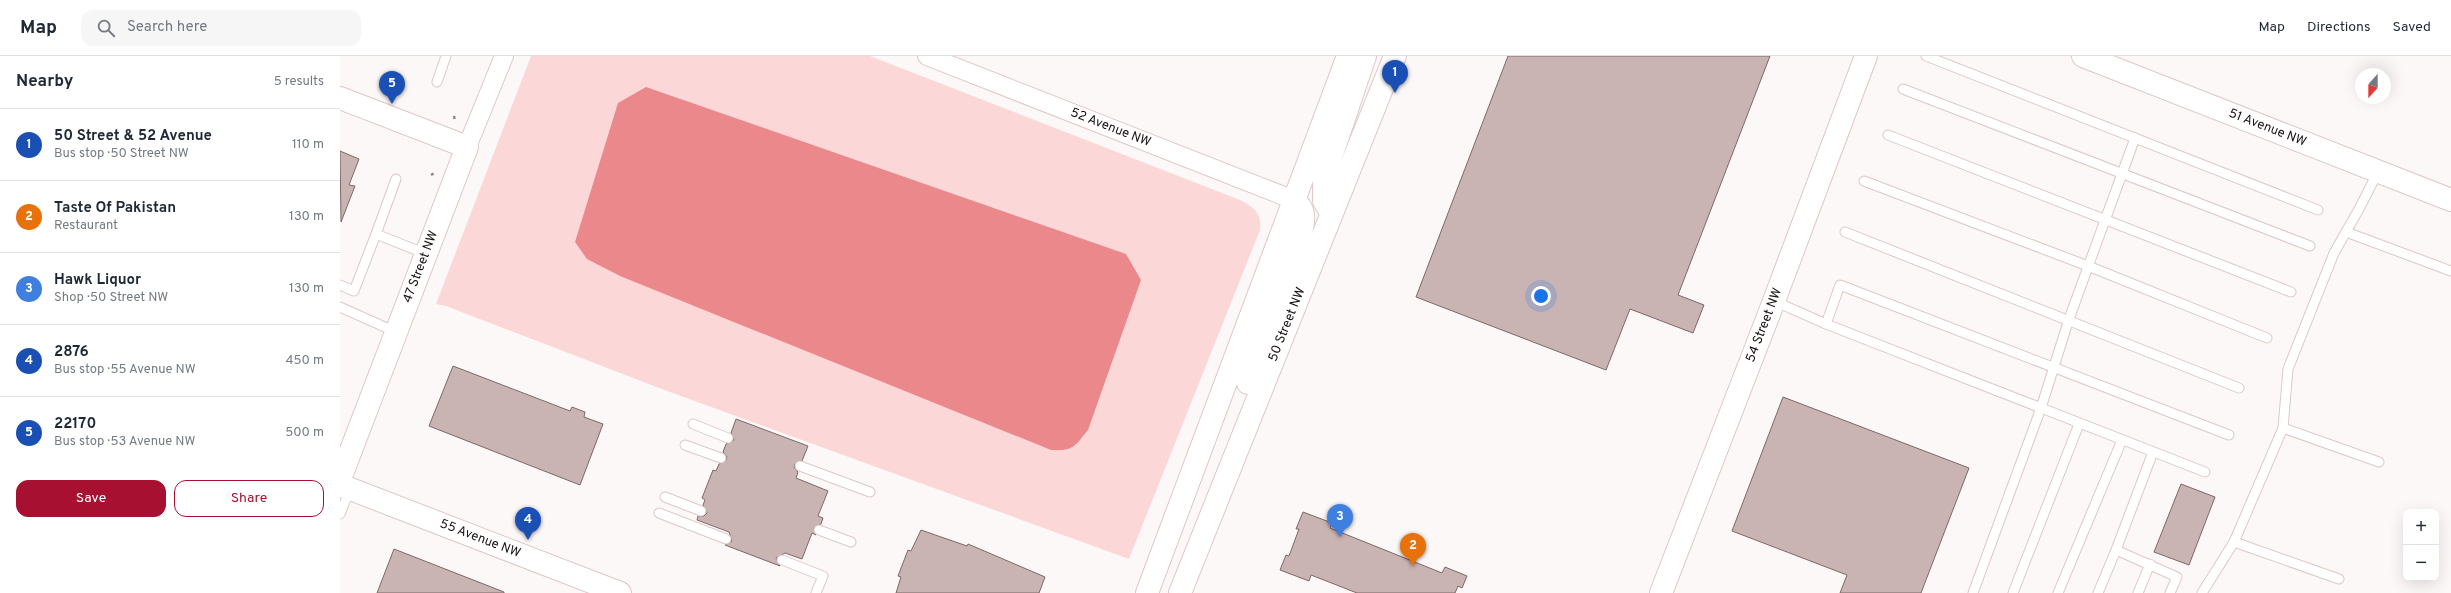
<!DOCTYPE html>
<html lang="en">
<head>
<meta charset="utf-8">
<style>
  :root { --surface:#fff; --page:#f6f6f7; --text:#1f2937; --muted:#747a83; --line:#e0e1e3; --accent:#a81031 }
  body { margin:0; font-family:Overpass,sans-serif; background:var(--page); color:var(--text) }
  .controls { position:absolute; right:12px; bottom:12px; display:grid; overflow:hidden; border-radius:8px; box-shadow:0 4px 16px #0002 }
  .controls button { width:36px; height:36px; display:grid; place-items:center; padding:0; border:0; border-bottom:1px solid var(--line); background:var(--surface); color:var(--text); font:20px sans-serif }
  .compass { position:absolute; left:2015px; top:12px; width:36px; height:36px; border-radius:50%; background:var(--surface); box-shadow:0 4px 16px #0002; rotate:201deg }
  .you { position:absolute; left:1201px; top:240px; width:14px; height:14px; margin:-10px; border:3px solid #fff; border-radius:50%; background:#1a73e8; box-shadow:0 0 0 6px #1a73e833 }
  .badge { display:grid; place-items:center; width:26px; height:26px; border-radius:50%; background:var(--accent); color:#fff; font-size:13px; font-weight:700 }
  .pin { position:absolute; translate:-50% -33px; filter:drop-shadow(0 1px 2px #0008) }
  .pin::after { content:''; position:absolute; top:21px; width:14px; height:12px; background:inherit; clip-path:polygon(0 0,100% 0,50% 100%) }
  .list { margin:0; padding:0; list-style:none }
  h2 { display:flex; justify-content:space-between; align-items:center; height:52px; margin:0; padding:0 16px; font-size:17px }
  h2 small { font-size:13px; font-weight:400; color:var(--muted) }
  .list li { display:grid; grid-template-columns:26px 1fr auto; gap:12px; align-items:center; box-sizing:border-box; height:72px; padding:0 16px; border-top:1px solid var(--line) }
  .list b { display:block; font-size:15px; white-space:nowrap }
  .list p { margin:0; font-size:13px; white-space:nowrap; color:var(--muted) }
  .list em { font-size:13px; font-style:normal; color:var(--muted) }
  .actions { display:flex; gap:8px; padding:12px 16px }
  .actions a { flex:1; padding:9px 0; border:1px solid var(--accent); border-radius:12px; text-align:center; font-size:14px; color:var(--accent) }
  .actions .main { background:var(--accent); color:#fff }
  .icon { flex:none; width:22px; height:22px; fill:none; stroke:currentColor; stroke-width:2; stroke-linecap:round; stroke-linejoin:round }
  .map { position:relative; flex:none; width:2111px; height:537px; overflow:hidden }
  header { display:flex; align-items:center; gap:24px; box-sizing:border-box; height:56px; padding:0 20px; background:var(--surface); border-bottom:1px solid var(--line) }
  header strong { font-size:19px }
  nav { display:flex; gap:22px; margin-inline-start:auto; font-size:14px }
  .search { width:280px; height:36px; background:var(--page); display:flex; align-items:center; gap:10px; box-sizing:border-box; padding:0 14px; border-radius:12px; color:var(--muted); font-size:15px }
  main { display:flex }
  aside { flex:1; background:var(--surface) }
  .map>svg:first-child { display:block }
</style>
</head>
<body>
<header>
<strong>Map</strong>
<div class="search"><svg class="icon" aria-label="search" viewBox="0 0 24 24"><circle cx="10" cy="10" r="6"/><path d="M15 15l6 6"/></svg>Search here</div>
<nav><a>Map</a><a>Directions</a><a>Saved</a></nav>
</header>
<main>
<aside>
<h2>Nearby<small>5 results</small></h2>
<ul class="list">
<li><span class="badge" style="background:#1a4fb4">1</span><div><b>50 Street &amp; 52 Avenue</b><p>Bus stop · 50 Street NW</p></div><em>110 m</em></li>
<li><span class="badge" style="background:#e8710a">2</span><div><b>Taste Of Pakistan</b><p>Restaurant</p></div><em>130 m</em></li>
<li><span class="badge" style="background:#3f7fe0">3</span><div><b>Hawk Liquor</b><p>Shop · 50 Street NW</p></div><em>130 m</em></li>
<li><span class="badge" style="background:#1a4fb4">4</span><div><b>2876</b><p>Bus stop · 55 Avenue NW</p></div><em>450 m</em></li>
<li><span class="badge" style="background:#1a4fb4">5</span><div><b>22170</b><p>Bus stop · 53 Avenue NW</p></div><em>500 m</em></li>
</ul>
<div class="actions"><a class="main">Save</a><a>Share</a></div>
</aside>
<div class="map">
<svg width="2111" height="537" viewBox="0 0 2111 537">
  <rect width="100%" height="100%" fill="#fdf8f8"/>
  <path fill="#fcd7d7" d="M191,0H530L900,144C914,151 922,157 920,174L789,503L319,332L106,250L96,248Z"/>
  <path fill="#eb888b" d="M306,31L786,198L801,224L748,374C734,391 734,395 711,394L280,220L247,203L235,186L278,47Z"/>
  <g fill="#cab3b3" stroke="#7d6868">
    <polygon points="1168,0 1430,0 1338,239 1364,249 1353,277 1290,253 1266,314 1076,241"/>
    <polygon points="0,95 19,103 9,129 15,130 1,166"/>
    <polygon points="113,310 230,355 232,351 245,356 244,361 263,368 240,429 89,370"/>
    <polygon points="1443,341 1629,412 1581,537 1500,537 1507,519 1392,475"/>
    <polygon points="396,363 468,390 462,405 455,408 454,411 458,416 456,422 488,435 478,460 483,462 481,468 474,472 476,479 472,477 462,503 445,497 436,502 440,510 385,489 392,485 389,476 357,464 358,460 364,460 367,457 363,449 365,444 362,442 373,414 376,415 379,408 386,404 387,401 383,396 386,388 394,384 391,377"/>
    <polygon points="1841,428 1875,441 1849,509 1814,496"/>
    <polygon points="963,456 992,467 990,472 1102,517 1105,511 1127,520 1122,532 1118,530 1115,537 1017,537 971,519 969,525 940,514 946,499 949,500 959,473 956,473"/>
    <polygon points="581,474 627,490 628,488 705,521 699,537 556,537 561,521 558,520 568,494 571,495"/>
    <polygon points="54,493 164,536 164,537 37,537"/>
  </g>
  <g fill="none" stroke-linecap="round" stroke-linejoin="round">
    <g stroke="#dfc7c7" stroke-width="11">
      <g id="lane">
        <polyline points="1586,0 1978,154"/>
        <polyline points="97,26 106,0"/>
        <polyline points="1563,33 1970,190"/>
        <polyline points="1548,79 1951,236"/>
        <polyline points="56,123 36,178 86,198"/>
        <polyline points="1524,125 1748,210 1927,282"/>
        <polyline points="1505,176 1899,332"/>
        <polyline points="2006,176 2111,215"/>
        <polyline points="0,229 14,235 36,178"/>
        <polyline points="1434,245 1486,268 1865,416"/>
        <polyline points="0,251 56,276"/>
        <polyline points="1486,268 1500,229 1889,379"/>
        <polyline points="353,368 388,382"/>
        <polyline points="1943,372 1948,313 1994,197 2019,153 2038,116"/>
        <polyline points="345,389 381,402"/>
        <polyline points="460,410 530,436"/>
        <polyline points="325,441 361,455"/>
        <polyline points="319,457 386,483"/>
        <polyline points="0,458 10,433"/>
        <polyline points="479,474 511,486"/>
        <polyline points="1894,486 1943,372 2039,406"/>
        <polyline points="1776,494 1813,396"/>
        <polyline points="442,504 483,520 476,537"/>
        <polyline points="1633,537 1701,352 1729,263 1795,82"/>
        <polyline points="1673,537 1739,368"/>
        <polyline points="1718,537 1782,384"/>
        <polyline points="1758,537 1776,494 1837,521 1830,537"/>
        <polyline points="1798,537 1810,508"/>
        <polyline points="1862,537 1894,486 1999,523"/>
      </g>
    </g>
    <g stroke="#dfc7c7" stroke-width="20">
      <g id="street">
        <path id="s1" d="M587,0L954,144"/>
        <polyline points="127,91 164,0"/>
      </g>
    </g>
    <g stroke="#dfc7c7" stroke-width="24">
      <g id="secondary">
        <path id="s2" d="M1743,0L2111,144"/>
        <polyline points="0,42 127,91 0,423"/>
        <polyline points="991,156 984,145 984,122 1025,0"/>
        <path d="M908,327L961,178C964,163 966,154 954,144"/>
        <path id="s3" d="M0,429L280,537"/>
        <polyline points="807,537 1008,0"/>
        <path id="s4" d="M840,537L1055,0"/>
        <path id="s5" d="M1321,537L1434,245L1526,0"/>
      </g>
    </g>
    <g stroke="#8d8787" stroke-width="2.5" stroke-dasharray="3 3" stroke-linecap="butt">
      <polyline points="114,60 115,65"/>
      <polyline points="91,119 96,116"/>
    </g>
    <use href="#lane" stroke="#fff" stroke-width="9"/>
    <use href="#street" stroke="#fff" stroke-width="18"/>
    <use href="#secondary" stroke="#fff" stroke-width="22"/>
  </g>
  <g text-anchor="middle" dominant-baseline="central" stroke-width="3.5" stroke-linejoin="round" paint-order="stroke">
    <g font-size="13" fill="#1a1212" stroke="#fff">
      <text stroke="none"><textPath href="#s1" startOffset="197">52 Avenue NW</textPath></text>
      <text stroke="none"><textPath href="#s2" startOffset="198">51 Avenue NW</textPath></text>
      <text transform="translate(81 211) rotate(-69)">47 Street NW</text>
      <text stroke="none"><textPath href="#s4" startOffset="289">50 Street NW</textPath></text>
      <text stroke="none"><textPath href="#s5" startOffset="287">54 Street NW</textPath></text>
      <text stroke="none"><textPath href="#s3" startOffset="150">55 Avenue NW</textPath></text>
    </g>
  </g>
</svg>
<div class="controls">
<button>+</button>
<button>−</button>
</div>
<svg class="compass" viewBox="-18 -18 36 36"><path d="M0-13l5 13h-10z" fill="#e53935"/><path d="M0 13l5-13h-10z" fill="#747a83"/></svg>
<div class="you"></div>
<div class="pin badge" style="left:1055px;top:37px;background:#1a4fb4">1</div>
<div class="pin badge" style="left:1073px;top:510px;background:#e8710a">2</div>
<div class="pin badge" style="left:1000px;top:481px;background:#3f7fe0">3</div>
<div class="pin badge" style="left:188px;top:484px;background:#1a4fb4">4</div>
<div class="pin badge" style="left:52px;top:48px;background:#1a4fb4">5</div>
</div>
</main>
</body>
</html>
